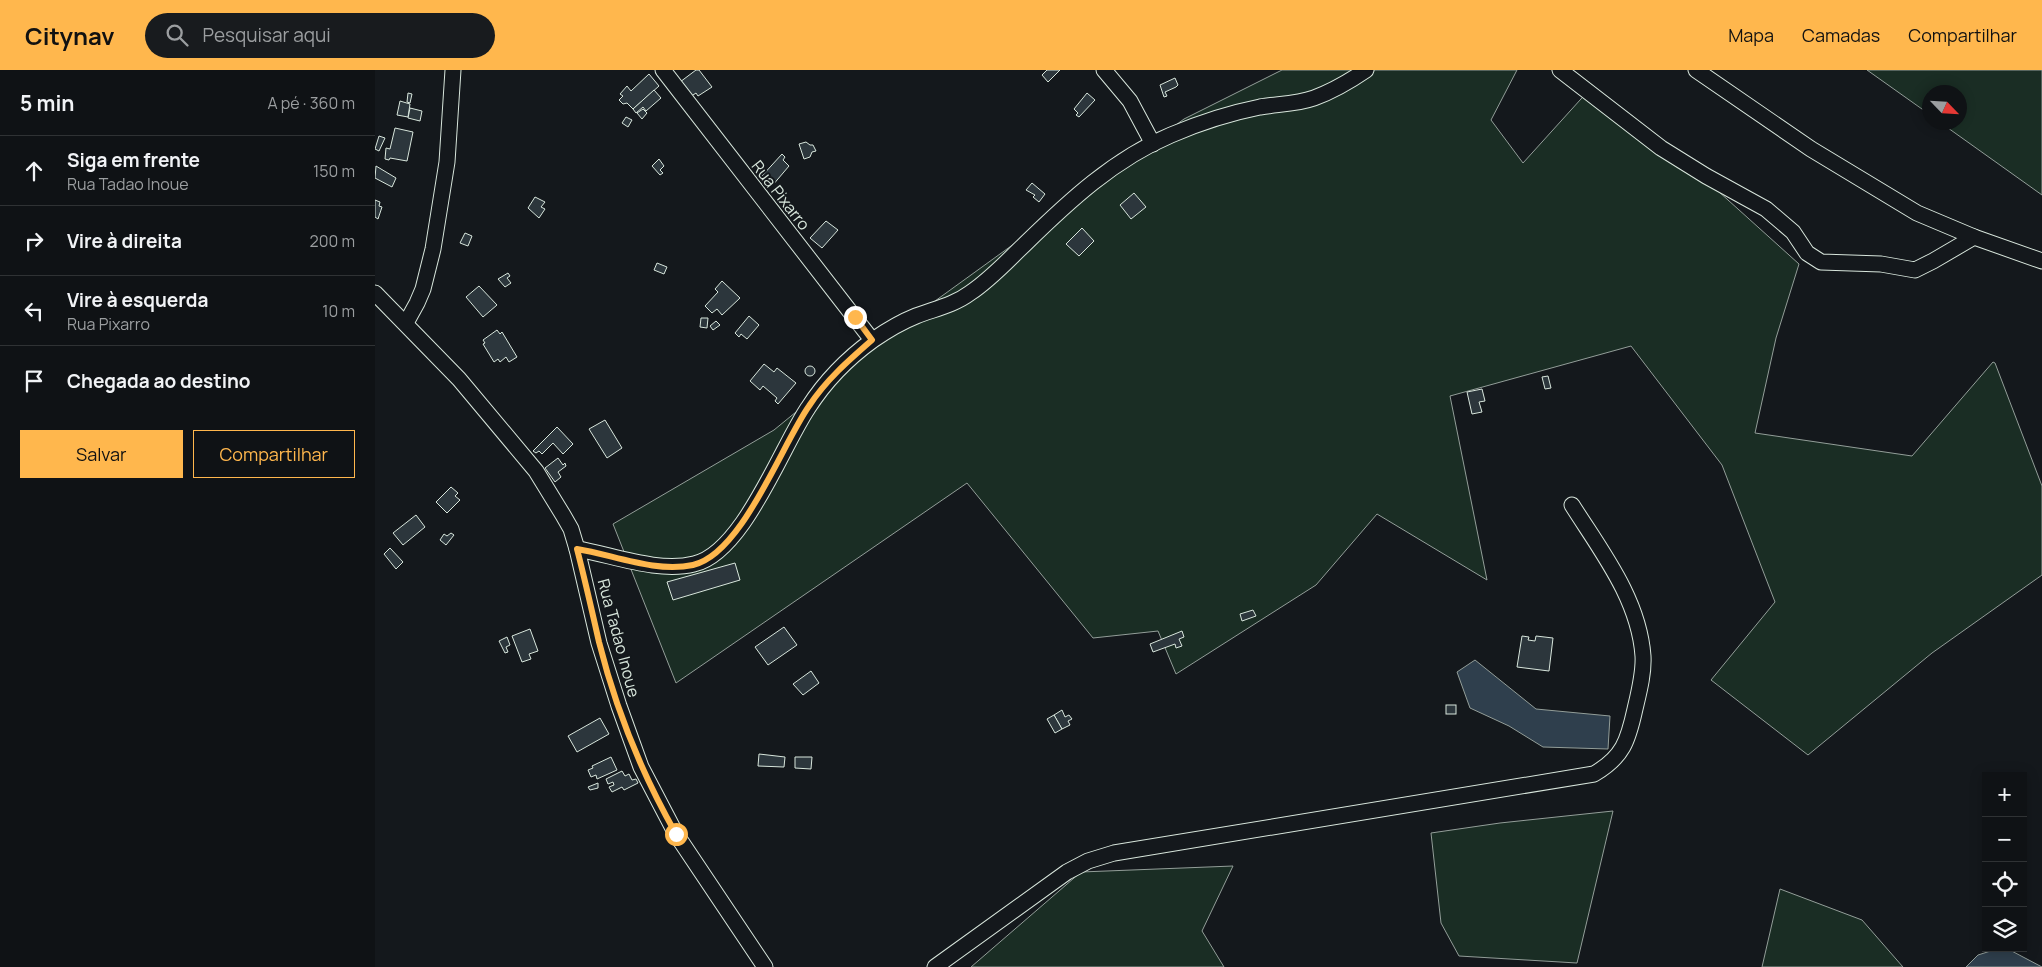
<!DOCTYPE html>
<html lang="pt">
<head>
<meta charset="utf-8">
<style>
  :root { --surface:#0f1215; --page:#181b1e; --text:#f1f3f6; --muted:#9b9ea0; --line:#2f3234; --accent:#ffb74d }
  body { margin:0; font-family:Manrope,sans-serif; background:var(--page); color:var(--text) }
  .controls { position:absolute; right:15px; bottom:15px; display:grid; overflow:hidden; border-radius:0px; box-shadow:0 2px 12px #0003 }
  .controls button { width:45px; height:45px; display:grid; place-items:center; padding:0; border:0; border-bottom:1px solid var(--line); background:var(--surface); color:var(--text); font:25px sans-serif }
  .compass { position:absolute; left:1547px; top:15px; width:45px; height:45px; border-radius:50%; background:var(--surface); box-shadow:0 2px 12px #0003; rotate:115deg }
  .stop { position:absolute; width:15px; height:15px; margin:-11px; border:4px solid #ffb74d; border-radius:50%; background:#fff }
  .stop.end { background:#ffb74d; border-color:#fff; box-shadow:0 1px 5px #0008 }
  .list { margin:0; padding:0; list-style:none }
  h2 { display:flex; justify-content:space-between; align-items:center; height:65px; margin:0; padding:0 20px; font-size:21px }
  h2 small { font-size:16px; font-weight:400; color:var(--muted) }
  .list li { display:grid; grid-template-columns:32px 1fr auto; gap:15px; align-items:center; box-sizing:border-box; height:70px; padding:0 20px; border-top:1px solid var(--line) }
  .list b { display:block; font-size:19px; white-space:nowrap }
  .list p { margin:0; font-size:16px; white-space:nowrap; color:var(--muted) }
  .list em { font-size:16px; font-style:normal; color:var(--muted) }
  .actions { display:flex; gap:10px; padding:15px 20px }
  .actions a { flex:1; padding:11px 0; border:1px solid var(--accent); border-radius:0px; text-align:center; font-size:18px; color:var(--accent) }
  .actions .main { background:var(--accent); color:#111 }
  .icon { flex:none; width:28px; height:28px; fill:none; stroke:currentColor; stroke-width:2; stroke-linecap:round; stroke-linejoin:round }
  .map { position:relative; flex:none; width:1667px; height:897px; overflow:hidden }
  header { display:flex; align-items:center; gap:30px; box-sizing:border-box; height:70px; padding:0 25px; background:var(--accent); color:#111 }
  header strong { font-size:24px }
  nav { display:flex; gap:28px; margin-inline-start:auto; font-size:18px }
  .search { width:350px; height:45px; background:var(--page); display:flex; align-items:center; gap:12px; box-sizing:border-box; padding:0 18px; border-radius:28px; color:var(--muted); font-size:19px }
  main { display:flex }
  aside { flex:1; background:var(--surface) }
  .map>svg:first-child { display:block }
</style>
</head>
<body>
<header>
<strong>Citynav</strong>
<div class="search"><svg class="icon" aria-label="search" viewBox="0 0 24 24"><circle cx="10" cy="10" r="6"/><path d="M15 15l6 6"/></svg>Pesquisar aqui</div>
<nav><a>Mapa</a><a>Camadas</a><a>Compartilhar</a></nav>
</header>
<main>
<aside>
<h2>5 min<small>A pé · 360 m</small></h2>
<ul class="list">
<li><svg class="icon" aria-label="ahead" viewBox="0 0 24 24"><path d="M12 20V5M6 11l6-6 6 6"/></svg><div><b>Siga em frente</b><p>Rua Tadao Inoue</p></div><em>150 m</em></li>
<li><svg class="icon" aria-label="right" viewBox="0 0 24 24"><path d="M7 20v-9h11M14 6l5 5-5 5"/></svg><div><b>Vire à direita</b></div><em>200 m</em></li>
<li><svg class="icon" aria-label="left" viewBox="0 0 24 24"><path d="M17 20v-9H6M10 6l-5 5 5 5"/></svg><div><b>Vire à esquerda</b><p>Rua Pixarro</p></div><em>10 m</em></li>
<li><svg class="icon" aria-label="arrive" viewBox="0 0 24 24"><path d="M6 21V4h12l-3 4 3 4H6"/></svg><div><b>Chegada ao destino</b></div></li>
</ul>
<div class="actions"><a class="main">Salvar</a><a>Compartilhar</a></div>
</aside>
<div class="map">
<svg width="1667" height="897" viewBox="0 0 1667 897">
  <rect width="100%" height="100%" fill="#14181c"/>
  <g fill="#1a2d24" stroke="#939e99">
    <polygon points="907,0 1142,0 1116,50 1148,93 1215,19 1333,112 1424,194 1401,268 1380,363 1537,386 1618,292 1620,293 1667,416 1667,505 1557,583 1433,685 1336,610 1400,532 1347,395 1256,276 1075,326 1112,510 1002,444 941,515 801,604 783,561 718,568 592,413 301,613 238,454 399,360 531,252 672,150 809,49"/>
    <polygon points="1492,0 1667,0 1667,125 1566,53 1584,52 1584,22 1554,22 1554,44"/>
    <polygon points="1238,741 1202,893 1084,886 1066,853 1056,763 1125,753"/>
    <polygon points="858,796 827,861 849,897 596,897 706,802"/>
    <polygon points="1405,819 1487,850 1528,897 1387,897"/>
  </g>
  <g fill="#2f3f4d" stroke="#939e99">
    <polygon points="1100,590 1161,639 1235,646 1233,679 1168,677 1134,656 1095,638 1082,602"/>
    <polygon points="1625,878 1631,878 1667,897 1591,897 1603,885"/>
  </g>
  <g fill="#2c363c" stroke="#d8e6dc">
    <polygon points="321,0 324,0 337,17 323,26 321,23 315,27 305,12"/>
    <polygon points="672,0 685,0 673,12 667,5"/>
    <polygon points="274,4 284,16 258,39 252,33 248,34 244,30 248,26 245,24 252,16 256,21"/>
    <polygon points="800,8 803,15 801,17 790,22 792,26 789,27 785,15"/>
    <polygon points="279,20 286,28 271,41 268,37 261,43 258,39"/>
    <polygon points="33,23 37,24 35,33 32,32"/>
    <polygon points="712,23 720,30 704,47 701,45 703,43 699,39"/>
    <polygon points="25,31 35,34 33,47 22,45"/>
    <polygon points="35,38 47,41 45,51 33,48"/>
    <polygon points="268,39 272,43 267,49 262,43"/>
    <polygon points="251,47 257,50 253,57 247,53"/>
    <polygon points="20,58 38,62 32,91 15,88 14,90 10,89 11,78 15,79"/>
    <polygon points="4,66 10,68 4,81 0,79"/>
    <polygon points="431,72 435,75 438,75 441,81 437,82 435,87 429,89 424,74"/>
    <polygon points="407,84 410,87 408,90 414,96 397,116 386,107"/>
    <polygon points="284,89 289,96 285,100 288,103 285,105 277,96"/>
    <polygon points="1,96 21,108 17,117 0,108"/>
    <polygon points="657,113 670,124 664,132 658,127 660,125 651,120"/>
    <polygon points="759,123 771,137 756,149 745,135"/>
    <polygon points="160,127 170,132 166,137 170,139 164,148 153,138"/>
    <polygon points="0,130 5,132 4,136 7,137 3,149 0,147"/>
    <polygon points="451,151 463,160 447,178 435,168"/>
    <polygon points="707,158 719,171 704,186 691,174"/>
    <polygon points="90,163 97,166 93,176 85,173"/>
    <polygon points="282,193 292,197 289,204 279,200"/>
    <polygon points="133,203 135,206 132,208 136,213 130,217 123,209"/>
    <polygon points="347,211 365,228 347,245 342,239 337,243 330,236 343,222 340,219"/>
    <polygon points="104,216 122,235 108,247 91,227"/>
    <polygon points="374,246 384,255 372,269 366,264 364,267 360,263"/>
    <polygon points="326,248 333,248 332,258 325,257"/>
    <polygon points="341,251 345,255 338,260 335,256"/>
    <polygon points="122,260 125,264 127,262 142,287 134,292 131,287 125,292 123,289 119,292 108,274 110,273 108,270"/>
    <polygon points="389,294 399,302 402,298 421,313 403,334 400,331 402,328 388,316 385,320 375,311"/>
    <circle cx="435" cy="301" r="5"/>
    <polygon points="1173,306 1176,318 1170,319 1167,307"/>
    <polygon points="1107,319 1110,331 1104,332 1107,342 1097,344 1092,322"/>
    <polygon points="230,350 247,378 232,388 214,359"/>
    <polygon points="182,357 198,374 188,384 178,373 167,384 164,381 161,383 158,381"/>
    <polygon points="183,388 188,395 190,393 191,396 183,402 186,407 180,412 170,398"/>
    <polygon points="76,417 83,423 80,426 85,430 72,443 61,432"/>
    <polygon points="41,445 50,457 28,475 18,463"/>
    <polygon points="76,463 79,465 71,475 65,470 69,464 72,466"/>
    <polygon points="15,478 28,492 21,499 9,484"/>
    <polygon points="360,493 365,510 298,530 292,512"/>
    <polygon points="878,540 881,546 867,551 865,544"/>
    <polygon points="409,557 422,575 393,595 380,577"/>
    <polygon points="155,559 163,581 154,584 156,589 147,592 137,566"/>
    <polygon points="807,561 809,567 804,569 807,576 801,578 800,574 778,582 775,574"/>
    <polygon points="1147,566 1154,567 1153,570 1160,571 1161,566 1178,568 1174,601 1142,597"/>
    <polygon points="132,567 135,575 131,577 133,582 130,583 124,571"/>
    <polygon points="436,601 444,613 428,625 418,614"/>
    <rect x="1071" y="635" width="10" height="9"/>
    <polygon points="687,640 690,647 694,645 697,649 693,651 695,655 687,659 679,645"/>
    <polygon points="679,645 687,659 680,663 672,649"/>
    <polygon points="225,648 234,664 202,682 193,666"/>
    <polygon points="384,684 410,687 409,697 383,696"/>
    <polygon points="236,687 242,700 222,709 221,705 216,707 213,700 218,698 217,696"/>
    <polygon points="420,687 437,687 436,699 420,698"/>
    <polygon points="247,701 250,706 254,704 257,710 261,709 263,713 249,720 247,717 237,722 234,717 239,715 238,712 233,714 231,709"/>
    <polygon points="223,713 223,718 215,720 213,717"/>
  </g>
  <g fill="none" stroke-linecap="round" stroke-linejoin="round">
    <g stroke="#d8e6dc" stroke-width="17">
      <g id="minor">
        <polyline points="288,0 497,270"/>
        <polyline points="729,0 755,31 778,74"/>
        <polyline points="1185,0 1286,78 1331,106 1391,139 1418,162 1432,183 1446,192 1506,194 1540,200 1558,191 1599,167"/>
        <polyline points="1321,0 1436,79 1542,143 1599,167 1667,191"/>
        <polyline points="0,223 84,309 161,401 188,445 196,459 202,479 224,573 244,636 266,697 301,764 390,897"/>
        <polyline points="31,253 42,233 48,219 58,179 72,92 78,0"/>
        <path d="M202,479C238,485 283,503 319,494C368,483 406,378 433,338C449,313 473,288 498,270C511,261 526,252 541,246C559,239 579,235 595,223C616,209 632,191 650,174C694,131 739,89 796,65C824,53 855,43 885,37C903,34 922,34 939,28C958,21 975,11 991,0"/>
        <path d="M560,897L692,802L713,791L739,783L1219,704C1248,687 1253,671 1260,639C1264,622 1269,603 1268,586C1264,529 1226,481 1197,435"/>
      </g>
    </g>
    <use href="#minor" stroke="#14181c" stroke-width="15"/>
  </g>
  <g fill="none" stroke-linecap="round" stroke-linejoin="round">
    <path stroke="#ffb74d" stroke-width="6" d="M301,764C267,704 241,640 224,572C217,541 210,510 202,479C239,485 280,503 318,495C367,484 406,376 434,336C451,310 474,290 497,270L480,247"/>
  </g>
  <g text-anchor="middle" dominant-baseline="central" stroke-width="4" stroke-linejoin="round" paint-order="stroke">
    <g font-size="16" fill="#d8e6dc" stroke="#14181c">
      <text transform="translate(406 125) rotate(52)">Rua Pixarro</text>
      <text transform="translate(244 568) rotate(75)">Rua Tadao Inoue</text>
    </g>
  </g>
</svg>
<div class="controls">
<button>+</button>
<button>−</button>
<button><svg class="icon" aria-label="locate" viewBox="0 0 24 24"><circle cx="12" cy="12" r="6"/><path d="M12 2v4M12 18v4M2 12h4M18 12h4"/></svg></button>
<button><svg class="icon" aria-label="layers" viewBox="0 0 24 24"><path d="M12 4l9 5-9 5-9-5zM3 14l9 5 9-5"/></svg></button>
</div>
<svg class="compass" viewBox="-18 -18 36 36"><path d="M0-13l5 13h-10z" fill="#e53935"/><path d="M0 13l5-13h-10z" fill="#9b9ea0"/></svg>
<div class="stop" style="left:301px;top:764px"></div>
<div class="stop end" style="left:480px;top:247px"></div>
</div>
</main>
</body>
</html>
